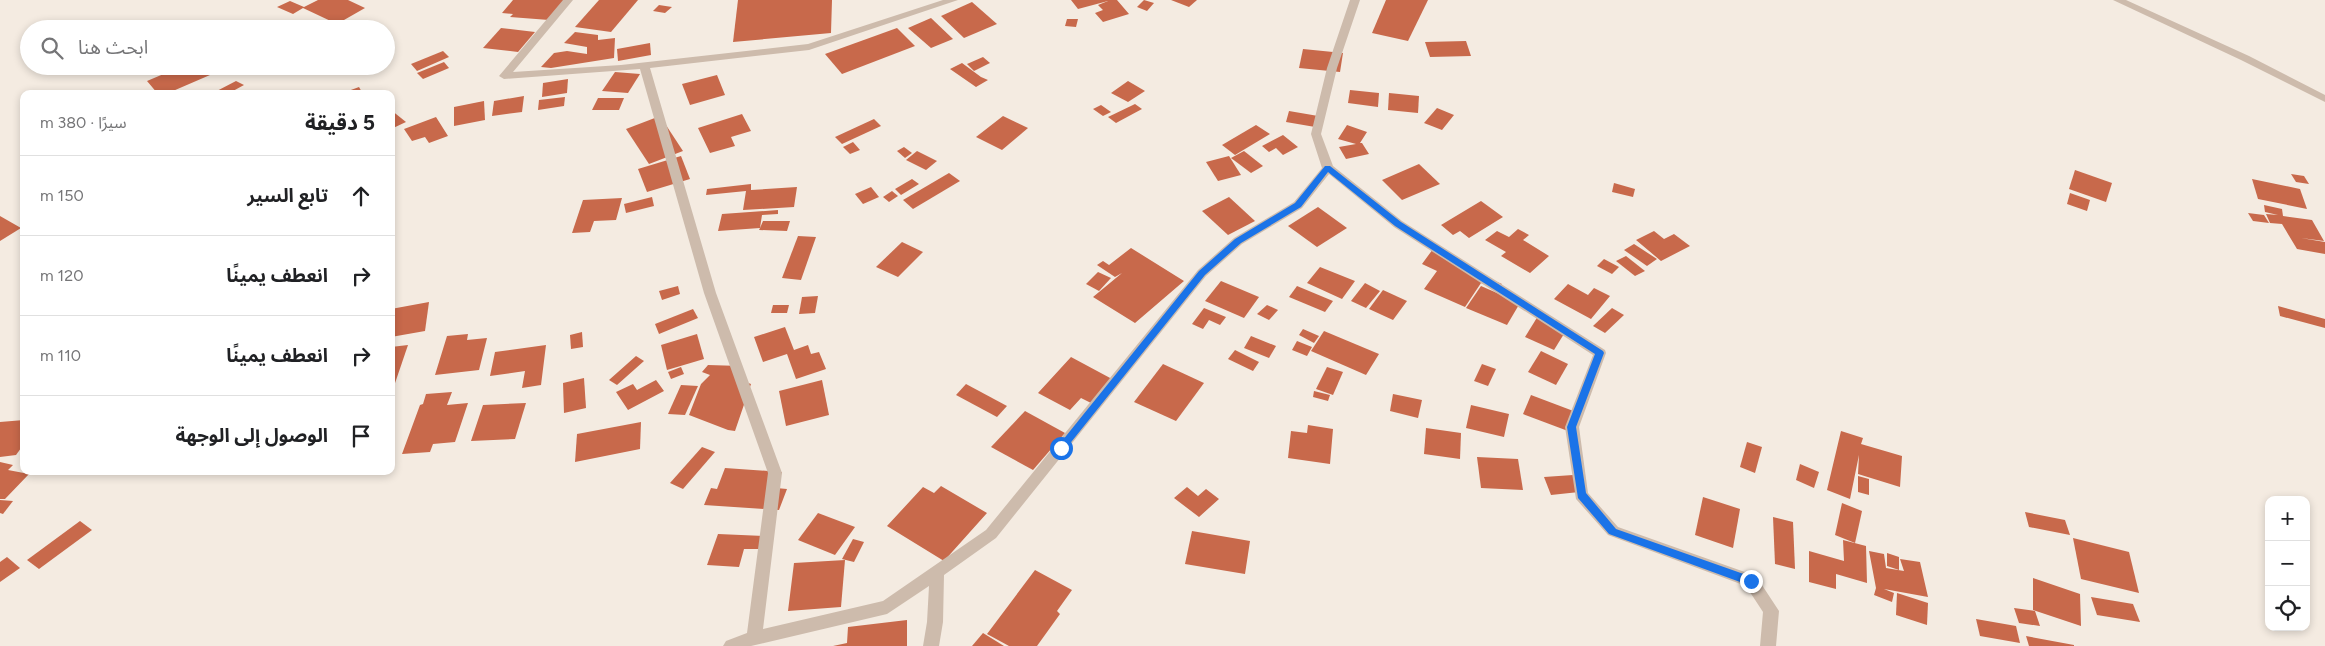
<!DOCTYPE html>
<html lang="ar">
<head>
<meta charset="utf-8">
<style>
  :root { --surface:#fff; --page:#f6f6f6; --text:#202124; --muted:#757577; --line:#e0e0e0 }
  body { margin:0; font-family:Figtree,"Noto Sans Arabic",sans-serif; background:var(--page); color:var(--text); direction:rtl }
  .controls { position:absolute; right:15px; bottom:15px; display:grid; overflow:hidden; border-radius:10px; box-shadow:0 2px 8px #0003 }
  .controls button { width:45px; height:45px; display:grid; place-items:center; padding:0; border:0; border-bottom:1px solid var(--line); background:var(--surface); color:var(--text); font:25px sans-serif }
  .stop { position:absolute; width:15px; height:15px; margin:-11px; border:4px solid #1a73e8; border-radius:50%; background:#fff }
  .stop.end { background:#1a73e8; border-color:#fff; box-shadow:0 1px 5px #0008 }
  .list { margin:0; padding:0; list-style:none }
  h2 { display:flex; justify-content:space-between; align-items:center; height:65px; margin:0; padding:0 20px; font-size:21px }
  h2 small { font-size:16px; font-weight:400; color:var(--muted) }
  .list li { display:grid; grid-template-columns:32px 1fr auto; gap:15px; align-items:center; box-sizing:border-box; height:80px; padding:0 20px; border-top:1px solid var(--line) }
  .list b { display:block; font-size:19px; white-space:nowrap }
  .list em { font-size:16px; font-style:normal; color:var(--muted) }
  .icon { flex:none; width:28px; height:28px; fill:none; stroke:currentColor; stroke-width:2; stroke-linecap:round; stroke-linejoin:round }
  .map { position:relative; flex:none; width:2325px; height:646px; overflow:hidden; direction:ltr }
  .search { position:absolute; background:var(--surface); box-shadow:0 2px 8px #0003; left:20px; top:20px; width:375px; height:55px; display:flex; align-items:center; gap:12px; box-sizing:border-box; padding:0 18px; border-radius:28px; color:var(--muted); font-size:19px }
  .panel { position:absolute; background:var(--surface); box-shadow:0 2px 8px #0003; left:20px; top:90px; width:375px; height:385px; border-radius:10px; direction:rtl }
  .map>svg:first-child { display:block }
</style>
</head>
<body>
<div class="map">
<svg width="2325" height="646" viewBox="0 0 2325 646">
  <rect width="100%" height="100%" fill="#f4ebe1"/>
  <g fill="#c8694b">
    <polygon points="318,0 348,0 365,8 337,24 303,8 293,14 277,7 290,1 304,7"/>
    <polygon points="513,0 566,0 549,20 510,17 513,14 502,13"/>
    <polygon points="599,0 638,0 611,32 575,27"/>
    <polygon points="738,0 832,0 831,33 733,42"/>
    <polygon points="1071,0 1117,0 1129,14 1103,22 1095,13 1103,10 1098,5 1108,1 1078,9"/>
    <polygon points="1144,0 1154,3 1147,11 1137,7"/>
    <polygon points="1171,0 1197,0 1189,7"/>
    <polygon points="1386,0 1428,0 1408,41 1372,33"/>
    <polygon points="972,2 997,24 964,38 941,16"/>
    <polygon points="659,5 672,7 665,13 653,11"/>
    <polygon points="931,18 953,39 931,48 908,28"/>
    <polygon points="1067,19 1078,19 1076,27 1065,26"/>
    <polygon points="501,28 535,32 518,52 483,48"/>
    <polygon points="897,28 915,46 842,74 825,54"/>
    <polygon points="575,32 598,35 598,40 615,38 614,58 551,68 541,67 554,53 567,51 587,54 587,47 564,43"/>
    <polygon points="1466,41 1471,56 1430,57 1425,42"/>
    <polygon points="650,43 651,55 618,61 617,49"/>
    <polygon points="1303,49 1343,53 1340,72 1299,68"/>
    <polygon points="443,51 449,57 417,71 411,64"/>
    <polygon points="983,57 990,63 974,71 967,64"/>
    <polygon points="444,62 449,68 423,79 417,73"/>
    <polygon points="962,63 981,77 988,80 976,87 950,69"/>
    <polygon points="175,66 202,66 210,75 166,94 158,94 147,81 173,70 171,68"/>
    <polygon points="615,72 640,74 628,93 602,91"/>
    <polygon points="717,75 725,95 690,105 682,84"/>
    <polygon points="568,79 567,93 542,97 543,83"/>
    <polygon points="236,81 244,85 233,91 238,94 211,94"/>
    <polygon points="1128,81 1145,91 1128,102 1111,93"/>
    <polygon points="359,87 363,94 340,94"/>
    <polygon points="1350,90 1379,93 1378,107 1348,103"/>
    <polygon points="1389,93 1419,96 1418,113 1388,110"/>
    <polygon points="524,96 522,112 492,116 494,101"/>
    <polygon points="565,97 564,106 538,110 539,100"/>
    <polygon points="598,98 624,98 619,110 592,110"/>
    <polygon points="484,101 485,120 454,126 454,107"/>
    <polygon points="1135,104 1142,109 1116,123 1108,117"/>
    <polygon points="1101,105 1111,112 1103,116 1093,109"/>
    <polygon points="1437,108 1454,115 1442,130 1424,123"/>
    <polygon points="391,110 406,122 391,129"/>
    <polygon points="1289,111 1324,117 1321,128 1286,122"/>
    <polygon points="742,114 751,131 731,137 735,146 710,153 698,128"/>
    <polygon points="660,116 683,151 649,164 626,129"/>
    <polygon points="1003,116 1028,128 1002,150 976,137"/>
    <polygon points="436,117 448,136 429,143 425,137 412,141 404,129"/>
    <polygon points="874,119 881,126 842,144 835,137"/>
    <polygon points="1256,125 1270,134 1235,155 1222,145"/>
    <polygon points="1347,125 1367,132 1360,143 1362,143 1369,154 1346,159 1339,147 1356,144 1338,139"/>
    <polygon points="1283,135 1298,147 1283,155 1276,148 1269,152 1262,146"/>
    <polygon points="853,142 860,150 850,154 843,147"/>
    <polygon points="904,147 912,153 905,158 897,151"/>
    <polygon points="917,151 937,161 926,170 906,160"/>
    <polygon points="1244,151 1263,166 1251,173 1231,158"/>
    <polygon points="681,156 690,179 647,192 638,169"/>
    <polygon points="1229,156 1241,175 1218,181 1206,162"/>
    <polygon points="1419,164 1440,184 1402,200 1382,180"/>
    <polygon points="2075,170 2112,183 2106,202 2069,189"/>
    <polygon points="949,173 960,181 913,209 903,200"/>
    <polygon points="2291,174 2304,176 2309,184 2296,182"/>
    <polygon points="912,179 919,184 901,195 895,189"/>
    <polygon points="2252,179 2300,189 2307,209 2258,199"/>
    <polygon points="1614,183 1635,189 1633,197 1612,192"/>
    <polygon points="751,184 751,190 797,187 794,207 743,210 746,191 706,195 707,189"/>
    <polygon points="871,187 879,197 863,204 855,194"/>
    <polygon points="892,191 898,196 889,202 883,197"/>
    <polygon points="2070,193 2090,200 2087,211 2067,204"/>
    <polygon points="652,197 654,206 626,213 624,204"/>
    <polygon points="1229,197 1255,221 1228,235 1202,211"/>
    <polygon points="622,198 616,220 594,221 590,232 572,233 583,200"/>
    <polygon points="1481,201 1503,217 1469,238 1460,231 1453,235 1441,225"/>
    <polygon points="2264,205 2282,209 2283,216 2312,220 2324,241 2301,238 2325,242 2325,254 2297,249 2282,224 2270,223 2266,214 2278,215 2265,212"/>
    <polygon points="1318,207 1347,228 1317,247 1288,226"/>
    <polygon points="778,210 778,214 762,215 760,228 763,221 790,221 787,231 759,230 760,228 718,231 722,214"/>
    <polygon points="2248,213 2264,215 2269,223 2253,221"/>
    <polygon points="0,216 21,228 0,241"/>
    <polygon points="1518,229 1529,235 1523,240 1549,256 1530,273 1501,256 1506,252 1485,240 1497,231 1509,237"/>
    <polygon points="1654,231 1664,239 1674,234 1690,246 1661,261 1636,240"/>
    <polygon points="798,236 816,237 801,280 782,278"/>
    <polygon points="902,242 923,252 898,277 876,267"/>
    <polygon points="1634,244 1657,259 1647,266 1624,250"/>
    <polygon points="1131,248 1184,281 1135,323 1093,297 1122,273 1115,277 1097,265 1103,261 1109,265"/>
    <polygon points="1433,249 1448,261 1502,284 1498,290 1481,283 1465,307 1424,289 1437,271 1422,264"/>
    <polygon points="1626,256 1645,271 1635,276 1616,261"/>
    <polygon points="1604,259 1619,267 1612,274 1597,266"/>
    <polygon points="1320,267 1355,281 1342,299 1307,283"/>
    <polygon points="1098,272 1111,278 1099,291 1086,284"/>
    <polygon points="1221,281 1259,297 1244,318 1205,301"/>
    <polygon points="1365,283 1380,291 1366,308 1351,301"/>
    <polygon points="1568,284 1588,295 1594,288 1610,296 1591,319 1554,299"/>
    <polygon points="678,286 680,294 662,300 659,291"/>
    <polygon points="1297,286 1333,301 1325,312 1289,297"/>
    <polygon points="1481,286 1520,303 1507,325 1466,308"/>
    <polygon points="1383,290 1407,301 1393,320 1369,309"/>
    <polygon points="818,296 815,313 799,314 802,297"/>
    <polygon points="429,302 425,331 391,337 391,309"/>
    <polygon points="773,305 789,305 787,313 771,313"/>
    <polygon points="1267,305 1278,310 1269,320 1257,314"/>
    <polygon points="2278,306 2325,319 2325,328 2280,316"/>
    <polygon points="1204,308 1226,317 1220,325 1209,320 1203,329 1192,324"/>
    <polygon points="1612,308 1624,315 1605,333 1593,326"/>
    <polygon points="693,309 698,318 659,334 655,324"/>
    <polygon points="1538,316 1567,329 1554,350 1525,337"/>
    <polygon points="785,327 794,350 808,345 811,354 819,352 826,369 796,379 787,354 763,362 754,337"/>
    <polygon points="1303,329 1319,336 1314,343 1299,335"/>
    <polygon points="1324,331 1379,354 1366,375 1311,351"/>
    <polygon points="582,332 583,347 571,349 570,335"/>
    <polygon points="468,334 467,340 487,338 479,370 435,375 447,336"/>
    <polygon points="697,334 704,359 667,370 661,345"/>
    <polygon points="1251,336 1276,346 1269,358 1244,348"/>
    <polygon points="1297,341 1312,347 1307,356 1292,350"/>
    <polygon points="408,345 392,392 391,392 391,347"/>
    <polygon points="546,345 541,385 522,388 525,371 490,376 495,352"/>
    <polygon points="1235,350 1259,362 1253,371 1228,359"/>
    <polygon points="1541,351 1568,364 1556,385 1528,372"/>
    <polygon points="636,356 644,361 617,385 609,380"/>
    <polygon points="1071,357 1112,379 1091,403 1081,398 1070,410 1038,393"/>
    <polygon points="1163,364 1204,383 1176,421 1134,402"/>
    <polygon points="1482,364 1496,369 1488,386 1474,381"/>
    <polygon points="708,365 741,366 737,379 751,384 735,431 728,430 689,415 701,384 710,375 702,372"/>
    <polygon points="681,367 684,374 671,379 668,372"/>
    <polygon points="1327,367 1343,372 1333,395 1316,389"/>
    <polygon points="584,378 586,408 564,413 563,383"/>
    <polygon points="656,380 664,391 628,410 616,392 633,384 637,390"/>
    <polygon points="822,380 829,415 786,426 779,391"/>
    <polygon points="966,384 1007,406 997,417 956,395"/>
    <polygon points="681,385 698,386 685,415 668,414"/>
    <polygon points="1314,391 1330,395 1328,401 1313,397"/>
    <polygon points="452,392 447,405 468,403 455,442 433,444 430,452 402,454 420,405 423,404 426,394"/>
    <polygon points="1393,394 1422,400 1418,418 1390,411"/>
    <polygon points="1531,395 1576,412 1568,431 1523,414"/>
    <polygon points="526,403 515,439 471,441 483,405"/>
    <polygon points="1471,405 1509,414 1504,437 1466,428"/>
    <polygon points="1025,411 1065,433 1033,470 991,447"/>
    <polygon points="24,420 24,444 16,455 0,457 0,422"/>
    <polygon points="641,422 640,449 575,462 577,434"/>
    <polygon points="1308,425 1333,429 1330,464 1288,458 1291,431 1307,433"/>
    <polygon points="1426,428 1461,433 1460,459 1424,454"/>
    <polygon points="1841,431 1863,438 1861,444 1902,456 1900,487 1858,474 1859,455 1850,499 1827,490"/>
    <polygon points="1747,442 1762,447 1755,473 1740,467"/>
    <polygon points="702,447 715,452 683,489 670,483"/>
    <polygon points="1477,457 1518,459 1523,490 1481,488"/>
    <polygon points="0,462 13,465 8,470 29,474 5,499 0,499"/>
    <polygon points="1800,464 1819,472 1814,488 1796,480"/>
    <polygon points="725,468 782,472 776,488 787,489 779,510 704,505 711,488 717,489"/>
    <polygon points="1573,475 1579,492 1551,495 1544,477"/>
    <polygon points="1858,476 1869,479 1869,495 1858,492"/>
    <polygon points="941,486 987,513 944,561 887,526 923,487 934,493"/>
    <polygon points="1187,487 1198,496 1206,489 1219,499 1199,517 1174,498"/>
    <polygon points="1703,497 1740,509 1733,548 1695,535"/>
    <polygon points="0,500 13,501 3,514 0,513"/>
    <polygon points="1842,503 1862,511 1855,543 1835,535"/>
    <polygon points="2025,512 2065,520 2070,535 2029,527"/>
    <polygon points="818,513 855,527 835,555 798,540"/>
    <polygon points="1773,517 1793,522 1795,569 1775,564"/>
    <polygon points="80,521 92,530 39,569 27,560"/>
    <polygon points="1192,531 1250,541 1245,574 1185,564"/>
    <polygon points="718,534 767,536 763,549 744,549 739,567 707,565"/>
    <polygon points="2073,538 2129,552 2139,593 2081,579"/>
    <polygon points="853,539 864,542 854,562 842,559"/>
    <polygon points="1843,540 1866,546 1867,583 1836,574 1836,589 1809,582 1809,551 1844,561"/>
    <polygon points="1869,551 1884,554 1886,568 1904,571 1900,559 1920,562 1928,597 1884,589 1894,593 1892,602 1874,595 1876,588"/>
    <polygon points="1887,553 1899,557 1899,570 1887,566"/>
    <polygon points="7,557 20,568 0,582 0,562"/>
    <polygon points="845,560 841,607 788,611 794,563"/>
    <polygon points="1035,570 1072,590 1057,611 1060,614 1037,646 1009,646 987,634"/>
    <polygon points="2033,578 2080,594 2081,626 2033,610"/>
    <polygon points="1897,593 1928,603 1927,625 1896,615"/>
    <polygon points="2091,597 2133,604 2140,622 2097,615"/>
    <polygon points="2014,608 2035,611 2040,626 2019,623"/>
    <polygon points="1976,619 2016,626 2020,643 1980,636"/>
    <polygon points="907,620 907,646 833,646 847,643 848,627"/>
    <polygon points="983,633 1004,646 972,646"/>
    <polygon points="2026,636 2074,645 2074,646 2029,646"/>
  </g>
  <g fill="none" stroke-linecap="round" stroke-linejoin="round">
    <g fill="#cdbbac" fill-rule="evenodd">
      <polygon points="563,0 573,0 513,72 621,65 808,44 943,0 958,0 809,50 650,68 716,293 782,473 763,629 883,601 986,530 1198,270 1234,238 1294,202 1322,168 1311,134 1327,68 1350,0 1360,0 1337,68 1321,134 1333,166 1402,221 1605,350 1606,353 1579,427 1588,493 1618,527 1756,576 1779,611 1776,646 1760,646 1763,612 1746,586 1608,535 1576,499 1565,427 1593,355 1394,227 1329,174 1302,208 1242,244 1206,276 996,538 944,575 943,622 939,646 923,646 927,622 929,586 887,614 751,646 723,646 726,641 747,633 768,473 704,293 640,69 504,79 499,76"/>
      <polygon points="2113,0 2126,0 2249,56 2325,95 2325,102 2241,60"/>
    </g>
  </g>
  <polygon fill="#1a73e8" points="1325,166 1330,166 1401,222 1603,351 1604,353 1576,427 1586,493 1616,529 1755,578 1755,584 1751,586 1609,534 1578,498 1567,427 1595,354 1395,226 1328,172 1301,207 1241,243 1205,275 1064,451 1058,451 1058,446 1199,271 1235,239 1295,203"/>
</svg>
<div class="controls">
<button>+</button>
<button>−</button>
<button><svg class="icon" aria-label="locate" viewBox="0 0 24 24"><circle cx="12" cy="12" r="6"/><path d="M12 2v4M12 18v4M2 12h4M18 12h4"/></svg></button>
</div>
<div class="stop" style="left:1061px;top:448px"></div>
<div class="stop end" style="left:1751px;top:581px"></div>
<div class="search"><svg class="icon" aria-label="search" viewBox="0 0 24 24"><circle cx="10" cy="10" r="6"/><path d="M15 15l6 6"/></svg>ابحث هنا</div>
<section class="panel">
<h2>5 دقيقة<small>سيرًا · 380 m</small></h2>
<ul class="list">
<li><svg class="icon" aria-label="ahead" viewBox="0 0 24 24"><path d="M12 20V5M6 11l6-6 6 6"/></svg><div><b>تابع السير</b></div><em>150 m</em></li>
<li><svg class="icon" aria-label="right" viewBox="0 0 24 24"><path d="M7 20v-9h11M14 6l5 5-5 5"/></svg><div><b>انعطف يمينًا</b></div><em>120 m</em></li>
<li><svg class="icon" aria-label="right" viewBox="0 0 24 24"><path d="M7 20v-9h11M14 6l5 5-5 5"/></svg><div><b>انعطف يمينًا</b></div><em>110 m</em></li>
<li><svg class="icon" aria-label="arrive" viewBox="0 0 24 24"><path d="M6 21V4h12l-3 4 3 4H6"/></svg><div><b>الوصول إلى الوجهة</b></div></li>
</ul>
</section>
</div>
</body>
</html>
